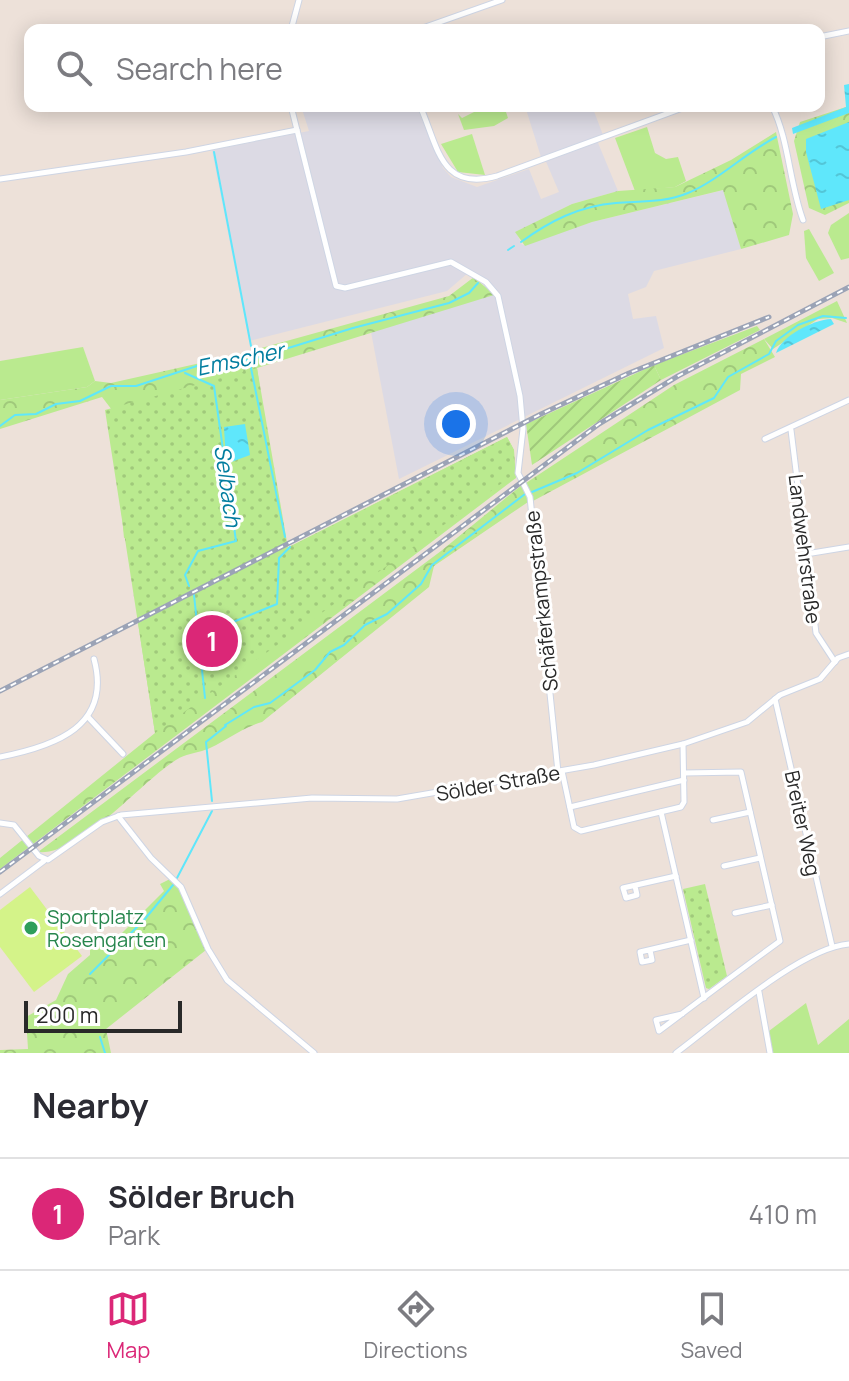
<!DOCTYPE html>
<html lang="en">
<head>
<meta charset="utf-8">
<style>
  :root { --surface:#fff; --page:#f2f2f3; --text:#2b2b33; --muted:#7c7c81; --line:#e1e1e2; --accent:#db2777 }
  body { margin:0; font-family:Manrope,sans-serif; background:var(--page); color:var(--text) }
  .scale { position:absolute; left:24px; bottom:20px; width:158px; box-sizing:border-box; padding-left:8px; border:4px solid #292929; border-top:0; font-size:22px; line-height:28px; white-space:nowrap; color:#292929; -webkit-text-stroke:6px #fff; paint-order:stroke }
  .you { position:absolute; left:456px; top:424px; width:28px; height:28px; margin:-20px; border:6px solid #fff; border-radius:50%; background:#1a73e8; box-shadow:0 0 0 12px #1a73e833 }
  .badge { display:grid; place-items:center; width:52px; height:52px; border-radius:50%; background:var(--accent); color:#fff; font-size:26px; font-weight:700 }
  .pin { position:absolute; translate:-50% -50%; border:4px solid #fff; box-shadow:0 2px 8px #0006 }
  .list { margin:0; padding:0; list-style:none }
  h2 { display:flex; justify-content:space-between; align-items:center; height:104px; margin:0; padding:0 32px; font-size:34px }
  h2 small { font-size:26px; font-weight:400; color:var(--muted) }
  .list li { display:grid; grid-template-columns:52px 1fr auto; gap:24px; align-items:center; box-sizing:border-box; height:112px; padding:0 32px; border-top:2px solid var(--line) }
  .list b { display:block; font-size:30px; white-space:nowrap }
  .list p { margin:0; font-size:26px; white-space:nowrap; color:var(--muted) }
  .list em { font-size:26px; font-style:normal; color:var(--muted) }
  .icon { flex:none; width:44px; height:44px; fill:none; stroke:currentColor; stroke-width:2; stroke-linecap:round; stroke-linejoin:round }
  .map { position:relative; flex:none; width:849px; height:1053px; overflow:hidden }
  .search { position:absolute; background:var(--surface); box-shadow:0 4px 20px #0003; left:24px; right:24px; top:24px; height:88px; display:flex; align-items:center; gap:20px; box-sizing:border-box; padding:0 28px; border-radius:16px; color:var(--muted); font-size:30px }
  .sheet { height:216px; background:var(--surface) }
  nav { display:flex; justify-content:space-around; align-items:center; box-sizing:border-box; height:112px; border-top:2px solid var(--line); background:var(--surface); font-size:22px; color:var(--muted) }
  nav a { display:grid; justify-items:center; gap:4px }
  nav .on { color:var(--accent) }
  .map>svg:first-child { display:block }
</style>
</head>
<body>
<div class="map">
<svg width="849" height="1053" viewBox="0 0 849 1053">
  <defs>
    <pattern id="forest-crowns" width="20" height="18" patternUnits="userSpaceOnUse" patternTransform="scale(2)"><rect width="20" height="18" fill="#baea8f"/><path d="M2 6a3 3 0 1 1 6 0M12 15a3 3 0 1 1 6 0" fill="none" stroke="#a0c97b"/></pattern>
    <pattern id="park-dots" width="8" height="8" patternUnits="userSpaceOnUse" patternTransform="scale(2)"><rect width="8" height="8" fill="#baea8f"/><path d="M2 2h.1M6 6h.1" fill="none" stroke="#a0c97b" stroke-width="1.8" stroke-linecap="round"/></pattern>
    <pattern id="garden-furrows" width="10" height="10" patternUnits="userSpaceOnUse" patternTransform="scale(2)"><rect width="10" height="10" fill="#baea8f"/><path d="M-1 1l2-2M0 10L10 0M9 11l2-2" fill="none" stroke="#a0c97b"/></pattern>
    <pattern id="water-ripples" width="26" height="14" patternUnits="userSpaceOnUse" patternTransform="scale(2)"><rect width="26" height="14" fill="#5fe7fb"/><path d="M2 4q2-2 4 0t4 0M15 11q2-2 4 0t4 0" fill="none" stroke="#53c6d7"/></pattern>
  </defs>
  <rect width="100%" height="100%" fill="#ede1d9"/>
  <polygon fill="#dcdae4" points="301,106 416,106 443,168 451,177 477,187 529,169 541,199 559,192 544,157 541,157 525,106 592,106 603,135 596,138 618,191 572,204 516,232 522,245 592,222 724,190 741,249 654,271 646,287 628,294 633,319 656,316 664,348 399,479 371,332 485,285 468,273 447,291 249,341 212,150 309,131"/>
  <g fill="#baea8f">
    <polygon points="486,106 504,106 508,118 494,126 464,130 458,114 462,118"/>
    <polygon points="647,127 655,153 666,159 678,157 686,181 675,187 635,191 615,138"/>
    <polygon points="472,134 485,175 458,172 441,144"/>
    <polygon points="849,213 849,258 841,260 828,233 831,225"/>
    <polygon points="809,229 834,273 819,281 806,258 804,231"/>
    <polygon points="837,301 847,323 832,318 818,319 773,349 764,339"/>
    <polygon points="757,326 760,330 661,380 654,365"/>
    <polygon points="83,347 95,381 87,387 0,400 0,361"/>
    <polygon points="806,1003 818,1045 849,1019 849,1053 773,1053 769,1031"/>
  </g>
  <g fill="url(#forest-crowns)">
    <polygon points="849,106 849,203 825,215 809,208 794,141 800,122"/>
    <polygon points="776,132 793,214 789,235 741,249 723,190 592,222 525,246 515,232 572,204 618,191 675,187 731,160"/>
    <polygon points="474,277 494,295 257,368 262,403 169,531 124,538 112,410 102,397 0,429 0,400 87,387 95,381 111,383 236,355 449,296"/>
    <polygon points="764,339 775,357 741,374 740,390 533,501 526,483 674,385"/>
    <polygon points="507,437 514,450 516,478 0,869 0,858 155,733 138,623"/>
    <path d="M523,484L528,502L434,566L429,587L262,722C240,728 223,744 202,751C191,754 182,755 173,762C138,785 80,856 38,852L441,551Z"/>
    <polygon points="170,879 182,892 206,950 106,1029 111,1053 0,1053 0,1050 28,1049 26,1017 56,1000 68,974 90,955 90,940 98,947 115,940 164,891 160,884"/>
  </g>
  <g fill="url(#park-dots)">
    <polygon points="257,368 288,548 507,437 514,450 513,475 155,733 105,410"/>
    <polygon points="705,884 727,976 709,989 706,988 683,889"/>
  </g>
  <polygon fill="url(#garden-furrows)" points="654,365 661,380 532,465 526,424"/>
  <polygon fill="#d4f389" points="30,887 82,956 34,992 0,947 0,910"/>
  <g fill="url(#water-ripples)">
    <polygon points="849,84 849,113 793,134 792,128 846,107 844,85"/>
    <polygon points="849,122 849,200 821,209 806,152 806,139"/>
    <path d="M831,319L834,324L776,353C781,336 813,320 831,319Z"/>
    <polygon points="245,424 250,455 226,464 224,427"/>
  </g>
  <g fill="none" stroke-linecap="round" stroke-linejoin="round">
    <g stroke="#5fe7fb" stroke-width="2">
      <polyline points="214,152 251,346"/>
      <path d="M521,242C550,221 579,206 616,203C640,201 664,203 688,193C719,180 745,153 776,137"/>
      <polyline points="508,250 514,246"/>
      <polyline points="249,358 285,537"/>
      <polyline points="185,373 214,386 236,541 198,551 185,575 189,586"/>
      <polyline points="0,426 15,415 36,414 56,404 80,401 111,386 136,386 203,364 225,365 256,358 353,328 449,303 469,293 478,283"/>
      <polyline points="532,492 577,473 648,430 714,398 728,377 769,354 776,341 798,325 823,316 846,318"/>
      <polyline points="194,595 205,698"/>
      <polyline points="199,636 277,604 279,558 290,547"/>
      <polyline points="225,725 254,707 270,703 315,670 330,652 344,645 365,625 387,614 421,584 432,565 525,494"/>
      <polyline points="212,801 206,742 226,726"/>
      <polyline points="177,878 212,811"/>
      <polyline points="90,974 144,920 173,885"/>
      <polyline points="100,1037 105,1053"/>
    </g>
    <g stroke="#ced5e4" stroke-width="7">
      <g id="minor">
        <polyline points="291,30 299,0"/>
        <polyline points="417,30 502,0"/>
        <polyline points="819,37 849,31"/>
        <polyline points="291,106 336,286 345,288 451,262 486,282 498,296 520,396 523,429 518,473 530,497 558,772"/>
        <path d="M420,106C438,146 440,192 497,176L688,106"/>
        <path d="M772,106C789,140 789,182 803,220"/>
        <polyline points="0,179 186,152 297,130"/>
        <polyline points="791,430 816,633 835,662"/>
        <polyline points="765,439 849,400"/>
        <polyline points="806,554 849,547"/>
        <polyline points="775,699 832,946"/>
        <polyline points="88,717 123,754"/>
        <path d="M0,757C56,746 112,726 94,659"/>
        <polyline points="562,771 574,827 581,831 681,807 684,802 683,744"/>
        <polyline points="570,807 684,780"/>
        <polyline points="661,812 704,998"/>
        <polyline points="118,816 151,858 181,887 208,949 227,980 314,1053"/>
        <polyline points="713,820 750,812"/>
        <polyline points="0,823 14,825 39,856 48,860 102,822 121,815 312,798 397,799 594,765 683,744 747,722 780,695 820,679 838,658 849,654"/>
        <polyline points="724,866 760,858"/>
        <polyline points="635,886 637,895 626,898 623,888 676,876"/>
        <polyline points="0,894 44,861"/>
        <polyline points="735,913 772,905"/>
        <polyline points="650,950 652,960 642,962 640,952 691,940"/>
        <polyline points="759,992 770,1053"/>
        <path d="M682,1014L656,1020L659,1031C699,1001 739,971 780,941L741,772L684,773"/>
        <path d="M676,1053C718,1022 800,948 849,944"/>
      </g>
    </g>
    <use href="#minor" stroke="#fff" stroke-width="5"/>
    <g stroke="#9ba3b6" stroke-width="5">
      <g id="rail">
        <polyline points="0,691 541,414 629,373 769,317"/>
        <polyline points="0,872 599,424 678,376 849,287"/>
      </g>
    </g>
    <use href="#rail" stroke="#fff" stroke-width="2" stroke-dasharray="6" stroke-linecap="butt"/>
  </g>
  <circle fill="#2e9e5b" stroke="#fff" stroke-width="3" cx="31" cy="928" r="8"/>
  <g text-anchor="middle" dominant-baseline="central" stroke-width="6" stroke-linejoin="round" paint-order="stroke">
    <g font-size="20" fill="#292929" stroke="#fff">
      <text transform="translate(805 549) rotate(83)">Landwehrstraße</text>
      <text transform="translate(541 601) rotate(-96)">Schäferkampstraße</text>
      <text transform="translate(498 783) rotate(-10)">Sölder Straße</text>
      <text transform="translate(803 823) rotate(78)">Breiter Weg</text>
    </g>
    <g font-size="20" fill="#27864d" stroke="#fff" text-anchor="start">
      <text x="47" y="916">Sportplatz<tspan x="47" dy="23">Rosengarten</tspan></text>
    </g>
    <g font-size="22" font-style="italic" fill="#017d9f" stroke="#fff">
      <text transform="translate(240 359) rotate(-12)">Emscher</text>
      <text transform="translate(228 486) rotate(82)">Selbach</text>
    </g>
  </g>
</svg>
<div class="scale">200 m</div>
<div class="you"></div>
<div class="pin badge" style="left:212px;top:641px">1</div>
<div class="search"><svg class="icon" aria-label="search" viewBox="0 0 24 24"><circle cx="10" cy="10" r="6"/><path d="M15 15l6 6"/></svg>Search here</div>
</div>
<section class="sheet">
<h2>Nearby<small></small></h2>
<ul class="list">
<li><span class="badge">1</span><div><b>Sölder Bruch</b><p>Park</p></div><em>410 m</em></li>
</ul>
</section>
<nav>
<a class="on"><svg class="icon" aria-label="map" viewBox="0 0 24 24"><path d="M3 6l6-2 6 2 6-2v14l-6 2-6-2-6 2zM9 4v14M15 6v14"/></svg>Map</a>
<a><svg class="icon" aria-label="directions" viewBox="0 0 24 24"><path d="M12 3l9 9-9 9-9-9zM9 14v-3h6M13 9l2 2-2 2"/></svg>Directions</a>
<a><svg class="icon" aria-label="saved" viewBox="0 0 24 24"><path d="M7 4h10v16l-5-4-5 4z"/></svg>Saved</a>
</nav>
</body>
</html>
